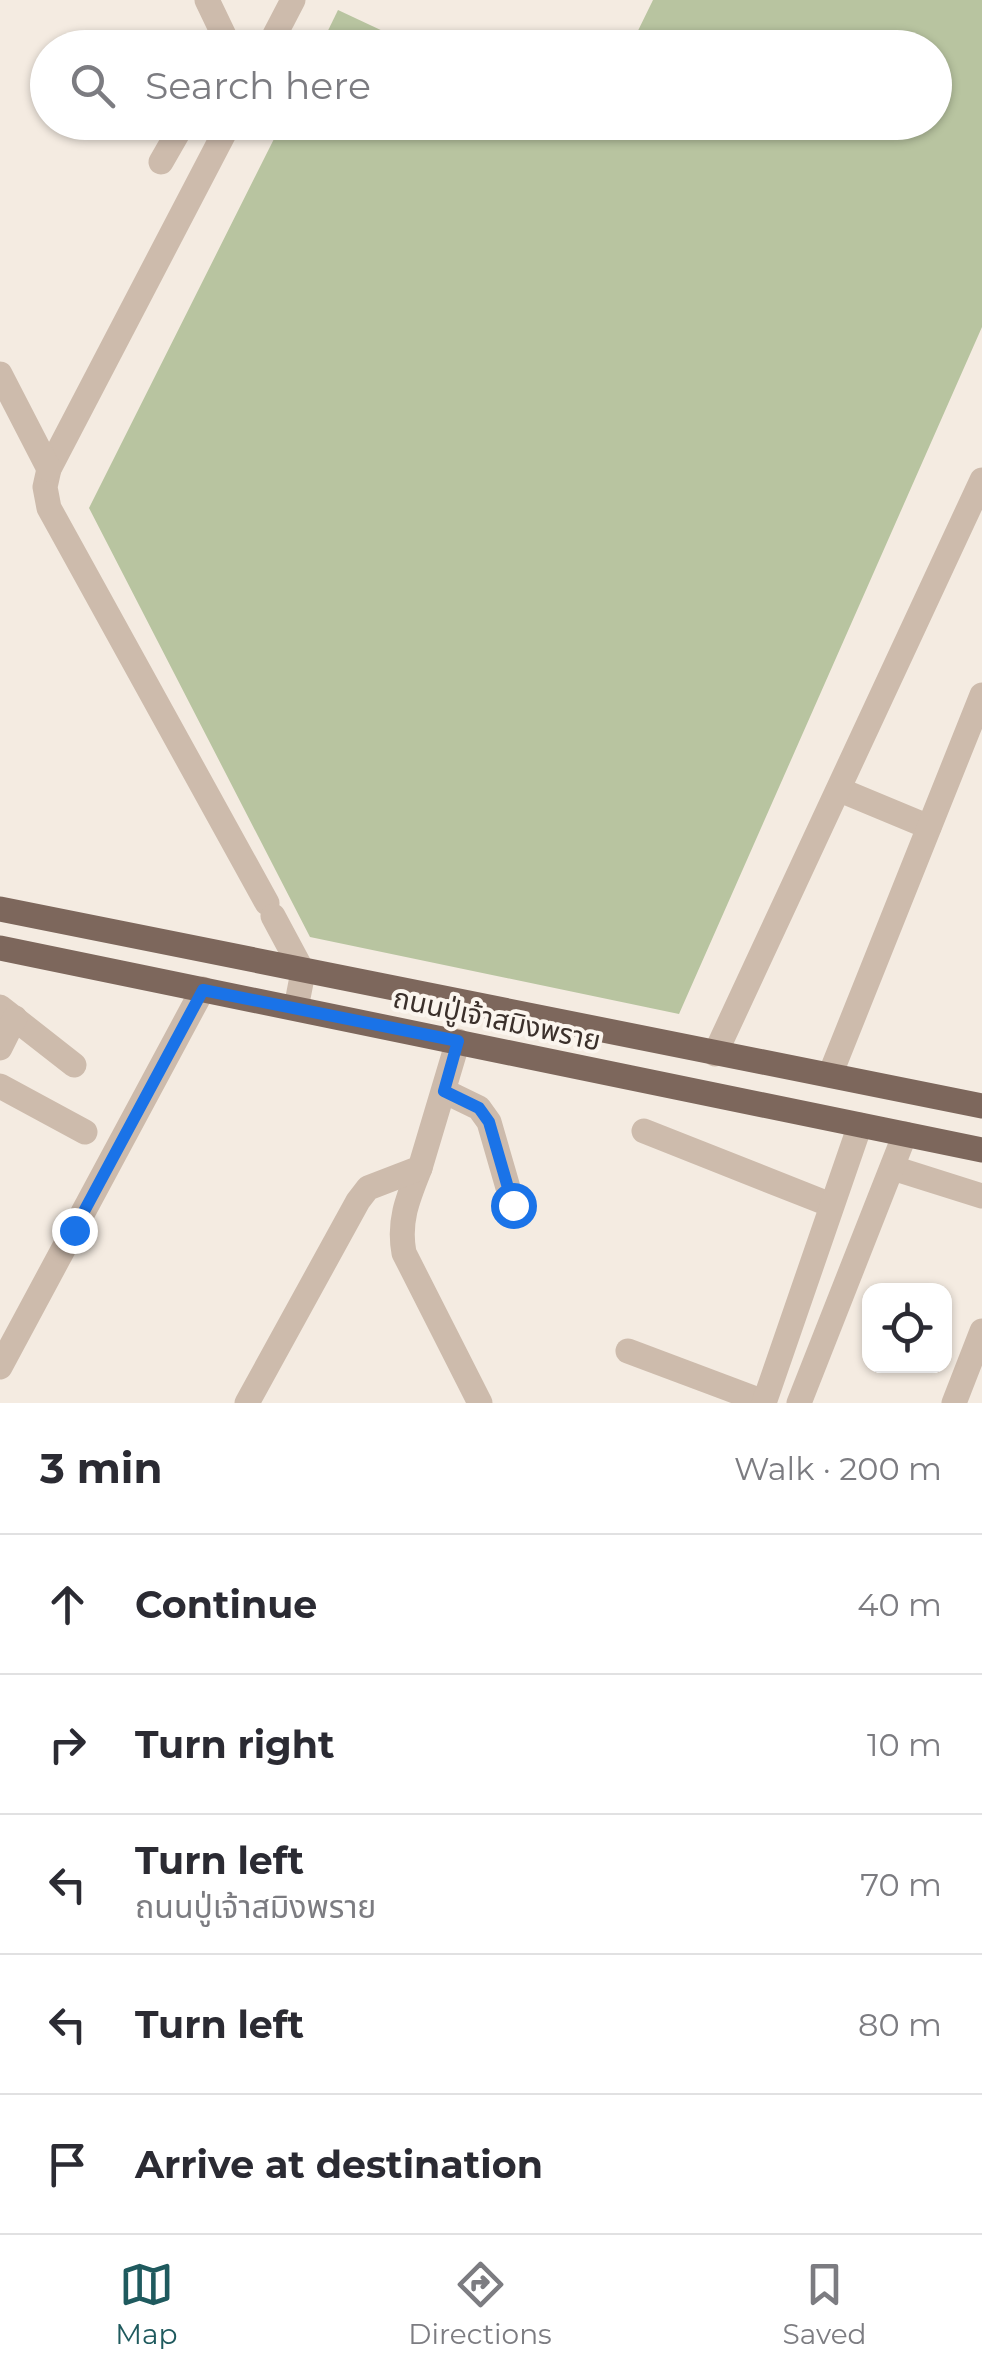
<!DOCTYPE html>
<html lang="en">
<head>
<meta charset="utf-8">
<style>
  :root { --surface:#fff; --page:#f2f2f3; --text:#2b2b33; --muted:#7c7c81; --line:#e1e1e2; --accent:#1f5a5e }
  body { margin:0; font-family:Montserrat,"Noto Sans Thai",sans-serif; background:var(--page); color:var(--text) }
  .controls { position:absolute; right:30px; bottom:30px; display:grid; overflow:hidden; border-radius:20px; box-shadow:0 2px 8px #0004 }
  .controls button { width:90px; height:90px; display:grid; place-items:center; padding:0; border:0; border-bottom:2px solid var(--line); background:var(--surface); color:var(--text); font:50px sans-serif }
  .stop { position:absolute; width:30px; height:30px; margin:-22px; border:8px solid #1a73e8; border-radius:50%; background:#fff }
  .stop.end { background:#1a73e8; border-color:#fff; box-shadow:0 2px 10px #0008 }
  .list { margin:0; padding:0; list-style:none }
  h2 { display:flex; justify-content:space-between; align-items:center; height:130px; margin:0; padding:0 40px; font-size:42px }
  h2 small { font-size:32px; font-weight:400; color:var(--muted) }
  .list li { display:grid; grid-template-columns:65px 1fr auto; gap:30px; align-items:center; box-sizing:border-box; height:140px; padding:0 40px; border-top:2px solid var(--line) }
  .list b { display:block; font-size:38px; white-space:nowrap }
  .list p { margin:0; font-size:32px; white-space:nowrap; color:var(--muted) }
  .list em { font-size:32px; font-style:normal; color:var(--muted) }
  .icon { flex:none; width:55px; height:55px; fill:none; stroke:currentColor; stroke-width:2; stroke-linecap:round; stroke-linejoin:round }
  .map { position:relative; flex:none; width:982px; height:1403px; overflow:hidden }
  .search { position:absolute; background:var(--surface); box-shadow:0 2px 8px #0004; left:30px; right:30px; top:30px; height:110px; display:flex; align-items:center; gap:25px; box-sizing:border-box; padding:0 35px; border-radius:55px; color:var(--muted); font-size:38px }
  .sheet { height:830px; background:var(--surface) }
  nav { display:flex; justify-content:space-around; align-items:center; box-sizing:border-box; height:140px; border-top:2px solid var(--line); background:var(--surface); font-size:28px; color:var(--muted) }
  nav a { display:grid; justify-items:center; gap:5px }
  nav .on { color:var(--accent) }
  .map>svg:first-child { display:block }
</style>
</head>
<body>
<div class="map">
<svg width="982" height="1403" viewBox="0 0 982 1403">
  <rect width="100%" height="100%" fill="#f4ebe1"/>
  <g fill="#b8c4a0">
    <polygon points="653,0 982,0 982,327 679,1014 310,937 89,508 282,123 576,122 590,129 593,122 934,122 934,48 630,47"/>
    <polygon points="338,10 417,47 320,47"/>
  </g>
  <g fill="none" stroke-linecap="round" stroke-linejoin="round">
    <g stroke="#cdbbac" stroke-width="25">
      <polyline points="207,0 230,48"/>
      <polyline points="268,48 293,0"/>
      <polyline points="230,122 49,469 45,487 49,508 267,903"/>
      <polyline points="161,162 184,122"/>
      <polyline points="0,374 49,469"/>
      <polyline points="840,790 929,827"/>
      <polyline points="273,916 303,972 296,1008"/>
      <polyline points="0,1007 74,1065"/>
      <polyline points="0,1048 15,1018"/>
      <polyline points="715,1054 982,480"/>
      <polyline points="830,1075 982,695"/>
      <polyline points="0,1086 85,1132"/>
      <polyline points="444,1091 479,1108 489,1122 513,1205"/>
      <polyline points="644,1131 831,1205"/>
      <path d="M420,1168C408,1198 398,1221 404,1253L480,1403"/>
      <polyline points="893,1168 982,1196"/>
      <polyline points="628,1351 764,1402"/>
      <polyline points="0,1367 203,989"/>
      <polyline points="247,1403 358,1201 368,1188 420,1168 458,1041"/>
      <polyline points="764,1403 860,1125"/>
      <polyline points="799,1403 905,1134"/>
      <polyline points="954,1403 982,1331"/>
    </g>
    <g stroke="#7d675c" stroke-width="25">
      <polyline points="0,909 982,1106"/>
      <polyline points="0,948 982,1150"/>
    </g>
  </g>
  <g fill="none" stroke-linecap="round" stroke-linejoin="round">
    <polyline stroke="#1a73e8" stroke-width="12" points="74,1230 203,990 458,1041 444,1091 479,1108 489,1122 513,1205"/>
  </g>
  <g text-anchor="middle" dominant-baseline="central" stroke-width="8" stroke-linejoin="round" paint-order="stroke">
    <g font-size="28" fill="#3b302b" stroke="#fbf5ee">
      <text transform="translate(497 1019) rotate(12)">ถนนปู่เจ้าสมิงพราย</text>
    </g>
  </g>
</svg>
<div class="controls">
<button><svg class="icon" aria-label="locate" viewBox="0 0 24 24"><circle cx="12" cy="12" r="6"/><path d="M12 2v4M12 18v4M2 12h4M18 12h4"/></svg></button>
</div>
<div class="stop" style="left:513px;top:1205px"></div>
<div class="stop end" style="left:74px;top:1230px"></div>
<div class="search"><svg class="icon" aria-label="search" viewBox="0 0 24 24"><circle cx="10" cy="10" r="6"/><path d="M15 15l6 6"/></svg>Search here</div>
</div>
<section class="sheet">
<h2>3 min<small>Walk · 200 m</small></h2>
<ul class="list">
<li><svg class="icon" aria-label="ahead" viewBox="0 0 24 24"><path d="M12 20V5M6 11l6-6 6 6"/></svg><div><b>Continue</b></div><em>40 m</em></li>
<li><svg class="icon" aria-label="right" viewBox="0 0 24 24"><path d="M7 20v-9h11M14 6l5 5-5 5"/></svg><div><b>Turn right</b></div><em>10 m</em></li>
<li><svg class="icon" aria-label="left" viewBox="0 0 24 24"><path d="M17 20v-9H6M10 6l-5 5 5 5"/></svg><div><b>Turn left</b><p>ถนนปู่เจ้าสมิงพราย</p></div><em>70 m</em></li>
<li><svg class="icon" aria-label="left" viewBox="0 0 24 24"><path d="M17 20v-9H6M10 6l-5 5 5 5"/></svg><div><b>Turn left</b></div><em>80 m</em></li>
<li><svg class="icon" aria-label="arrive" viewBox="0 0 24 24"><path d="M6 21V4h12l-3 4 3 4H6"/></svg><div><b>Arrive at destination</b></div></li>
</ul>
</section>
<nav>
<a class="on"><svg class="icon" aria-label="map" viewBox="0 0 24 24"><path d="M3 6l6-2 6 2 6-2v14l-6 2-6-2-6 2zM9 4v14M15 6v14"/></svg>Map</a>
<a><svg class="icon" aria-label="directions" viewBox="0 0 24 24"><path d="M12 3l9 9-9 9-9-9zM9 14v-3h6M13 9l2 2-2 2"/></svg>Directions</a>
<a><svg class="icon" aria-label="saved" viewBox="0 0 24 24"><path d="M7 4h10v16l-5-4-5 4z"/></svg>Saved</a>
</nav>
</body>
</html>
